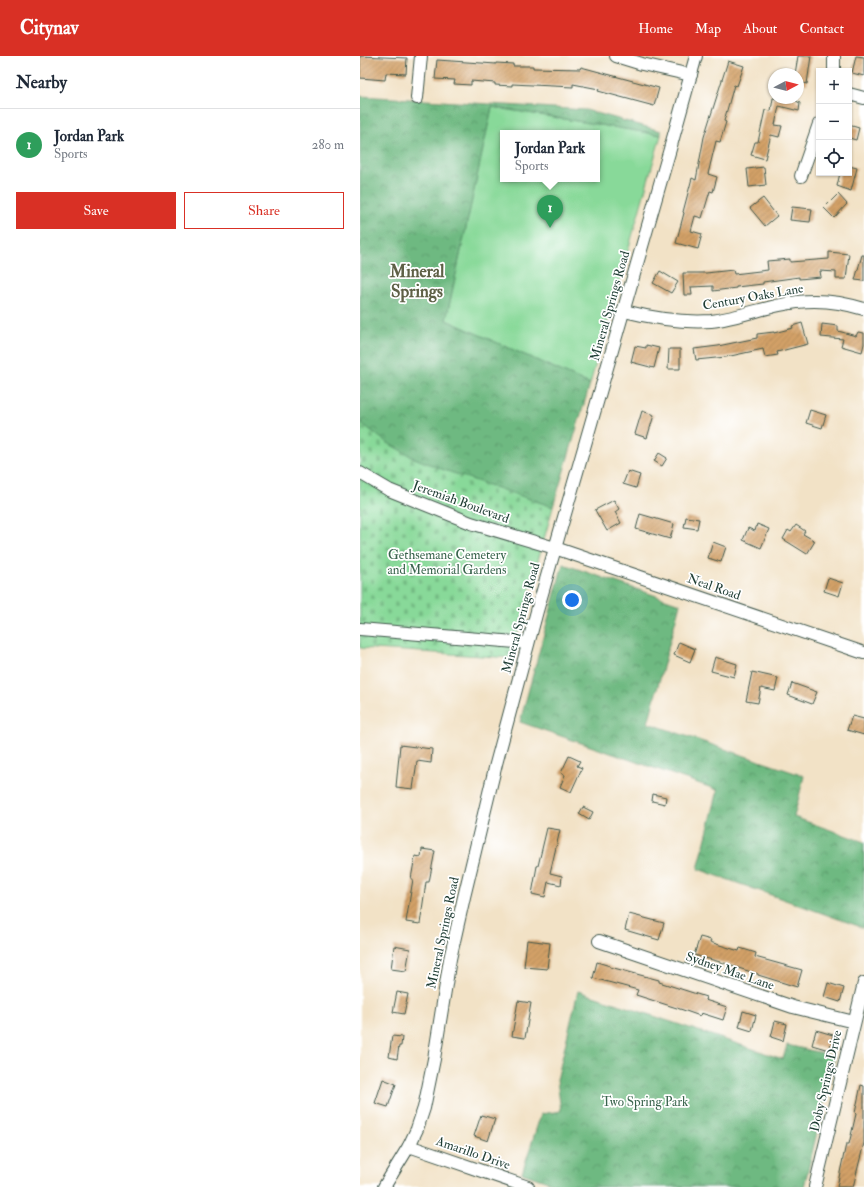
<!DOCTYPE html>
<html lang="en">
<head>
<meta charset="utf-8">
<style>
  :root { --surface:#fff; --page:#f2f2f3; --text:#1f2937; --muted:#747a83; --line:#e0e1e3; --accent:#d93025 }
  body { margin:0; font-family:"IM FELL Double Pica",serif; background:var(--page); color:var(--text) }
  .controls { position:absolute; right:12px; top:12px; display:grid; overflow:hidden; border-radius:0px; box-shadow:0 1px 3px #0004 }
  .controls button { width:36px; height:36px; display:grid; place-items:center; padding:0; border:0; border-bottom:1px solid var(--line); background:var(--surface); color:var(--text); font:20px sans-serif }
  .compass { position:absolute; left:408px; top:12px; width:36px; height:36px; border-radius:50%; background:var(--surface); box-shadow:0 1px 3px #0004; rotate:83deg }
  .you { position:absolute; left:212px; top:544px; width:14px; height:14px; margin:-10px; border:3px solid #fff; border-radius:50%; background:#1a73e8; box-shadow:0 0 0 6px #1a73e833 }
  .badge { display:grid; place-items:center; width:26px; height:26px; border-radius:50%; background:var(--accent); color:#fff; font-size:13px; font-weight:700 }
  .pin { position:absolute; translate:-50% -33px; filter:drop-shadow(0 1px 2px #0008) }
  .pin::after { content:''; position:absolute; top:21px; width:14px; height:12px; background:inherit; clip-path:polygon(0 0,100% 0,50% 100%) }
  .popup { position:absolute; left:140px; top:74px; width:100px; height:52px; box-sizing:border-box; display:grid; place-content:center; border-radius:0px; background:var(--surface); filter:drop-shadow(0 1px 3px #0005); font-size:13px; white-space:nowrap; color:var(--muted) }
  .popup b { font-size:15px; color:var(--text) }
  .popup::after { content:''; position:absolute; left:50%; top:100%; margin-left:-8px; border:8px solid transparent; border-top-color:var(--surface) }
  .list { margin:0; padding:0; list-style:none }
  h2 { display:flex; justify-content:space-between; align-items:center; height:52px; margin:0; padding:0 16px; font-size:17px }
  h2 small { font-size:13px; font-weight:400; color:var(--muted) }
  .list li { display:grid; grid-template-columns:26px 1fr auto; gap:12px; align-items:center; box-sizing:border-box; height:72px; padding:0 16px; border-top:1px solid var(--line) }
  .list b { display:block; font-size:15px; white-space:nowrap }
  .list p { margin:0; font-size:13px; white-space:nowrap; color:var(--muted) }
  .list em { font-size:13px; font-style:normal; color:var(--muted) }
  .actions { display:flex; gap:8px; padding:12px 16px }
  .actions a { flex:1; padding:9px 0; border:1px solid var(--accent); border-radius:0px; text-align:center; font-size:14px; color:var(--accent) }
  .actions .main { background:var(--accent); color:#fff }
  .icon { flex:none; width:22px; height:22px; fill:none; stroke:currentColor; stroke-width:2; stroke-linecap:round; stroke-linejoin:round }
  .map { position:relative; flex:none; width:504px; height:1131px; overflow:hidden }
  header { display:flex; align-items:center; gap:24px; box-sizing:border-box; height:56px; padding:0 20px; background:var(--accent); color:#fff }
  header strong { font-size:19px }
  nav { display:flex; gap:22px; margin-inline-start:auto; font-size:14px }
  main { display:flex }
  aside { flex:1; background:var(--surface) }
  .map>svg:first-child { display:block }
</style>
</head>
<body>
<header>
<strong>Citynav</strong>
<nav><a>Home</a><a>Map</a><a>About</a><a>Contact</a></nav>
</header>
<main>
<aside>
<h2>Nearby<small></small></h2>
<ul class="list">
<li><span class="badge" style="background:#2e9e5b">1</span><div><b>Jordan Park</b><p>Sports</p></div><em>280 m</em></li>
</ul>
<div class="actions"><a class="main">Save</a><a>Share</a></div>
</aside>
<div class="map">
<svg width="504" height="1131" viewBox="0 0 504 1131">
  <defs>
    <pattern id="forest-crowns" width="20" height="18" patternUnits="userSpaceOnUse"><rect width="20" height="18" fill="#6eb981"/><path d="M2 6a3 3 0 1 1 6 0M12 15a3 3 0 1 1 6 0" fill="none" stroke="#5a986a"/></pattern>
    <pattern id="cemetery-stones" width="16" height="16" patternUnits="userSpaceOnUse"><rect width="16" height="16" fill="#88d999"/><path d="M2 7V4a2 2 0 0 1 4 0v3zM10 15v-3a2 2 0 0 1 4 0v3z" fill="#75bb84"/></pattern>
    <pattern id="building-hatch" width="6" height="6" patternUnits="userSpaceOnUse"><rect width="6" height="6" fill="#d3a168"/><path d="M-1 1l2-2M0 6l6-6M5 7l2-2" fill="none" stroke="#ab8456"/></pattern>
  </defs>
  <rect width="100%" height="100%" fill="#fff"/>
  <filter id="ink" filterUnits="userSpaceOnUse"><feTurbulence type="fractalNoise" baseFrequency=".025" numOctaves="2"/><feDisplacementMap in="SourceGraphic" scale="8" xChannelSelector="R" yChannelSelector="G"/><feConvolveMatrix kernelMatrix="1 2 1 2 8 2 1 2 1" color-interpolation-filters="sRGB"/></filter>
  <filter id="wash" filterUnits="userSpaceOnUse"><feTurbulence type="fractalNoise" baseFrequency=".012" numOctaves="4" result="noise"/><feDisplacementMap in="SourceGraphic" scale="16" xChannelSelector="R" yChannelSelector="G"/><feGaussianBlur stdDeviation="0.9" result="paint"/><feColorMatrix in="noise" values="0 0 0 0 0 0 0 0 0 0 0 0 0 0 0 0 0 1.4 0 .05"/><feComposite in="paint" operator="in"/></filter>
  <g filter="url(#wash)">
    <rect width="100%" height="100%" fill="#f2e2c6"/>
    <path fill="#88d999" stroke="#548b66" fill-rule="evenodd" d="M132,51L301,79L230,328L86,264ZM143,77H237V123H143Z"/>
    <g fill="url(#forest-crowns)" stroke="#467b5a">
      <polygon points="0,40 226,54 301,75 301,79 132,51 86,264 230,328 193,451 84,414 54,402 26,386 0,366"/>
      <polygon points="203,508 320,548 288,667 444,720 434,761 504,786 504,872 338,813 358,734 160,666"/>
      <polygon points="218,935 423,1003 427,989 475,1000 444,1131 202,1131 162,1117 181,1058 201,1055 197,1024"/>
    </g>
    <polygon fill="url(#cemetery-stones)" stroke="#548b66" points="0,366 26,386 54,402 84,414 193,451 151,602 0,592"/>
    <g id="blocks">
      <g fill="url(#building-hatch)">
        <polygon points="0,0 47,2 46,18 26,17 25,24 0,22"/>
        <polygon points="438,0 451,0 447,28 438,26 438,18 435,18"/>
        <polygon points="496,0 504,1 504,20 492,17"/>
        <polygon points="77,4 136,8 136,7 153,8 153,10 173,10 173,12 220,13 221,11 299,32 294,50 238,35 239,33 213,28 213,31 152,28 152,30 135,29 135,27 111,25 111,29 94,28 95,24 75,23"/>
        <polygon points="368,5 384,10 377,30 374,29 364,65 366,66 360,86 356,85 348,118 357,121 353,136 350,135 342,162 335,160 331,175 342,178 338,193 316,187 324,157 323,156 332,122 336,124 344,81"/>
        <polygon points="413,42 437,42 436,45 440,47 439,55 419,50 415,69 422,70 419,81 411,79 405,103 391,99 395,86 398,86 405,54 411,55"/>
        <polygon points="489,69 499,72 496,84 489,82"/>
        <polygon points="489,110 497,112 491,135 477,130 480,117 489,117"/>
        <polygon points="404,111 406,129 389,131 387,113"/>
        <polygon points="478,138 487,148 474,162 464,152"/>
        <polygon points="403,142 417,160 405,170 390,152"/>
        <polygon points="432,151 452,153 450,166 430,164"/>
        <polygon points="469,196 489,198 486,223 476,223 476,216 460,215 461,221 439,223 439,221 403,226 403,228 376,231 376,232 353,235 353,230 331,231 332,239 324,239 323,217 346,217 373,214 374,218 408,214 407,205 430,203 430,206 469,203"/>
        <polygon points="502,199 504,199 504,225 495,224"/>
        <polygon points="300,215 318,226 311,237 293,227"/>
        <polygon points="442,267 448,288 417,296 418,299 405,301 403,293 366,301 336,304 334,293 358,290 397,282 397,278 414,276 414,277 433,272 432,270"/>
        <polygon points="462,268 478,270 478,275 496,280 498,276 504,277 504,288 502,296 481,290 483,283 461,281"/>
        <polygon points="286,289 299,292 294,312 271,306 275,290 286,292"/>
        <polygon points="309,293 320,293 320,313 308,313"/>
        <polygon points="450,354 466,359 462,372 446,367"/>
        <polygon points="282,355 294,359 287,382 275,378"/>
        <polygon points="299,397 307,402 302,410 294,405"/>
        <polygon points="268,415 280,419 276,432 263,428"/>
        <polygon points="254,444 259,453 255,456 261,467 247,475 235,454"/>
        <polygon points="280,458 314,468 310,483 276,473"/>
        <polygon points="326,461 339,463 337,473 324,471"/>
        <polygon points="397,468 409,473 401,492 383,484 388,472 395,475"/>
        <polygon points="436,469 445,475 443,478 455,485 447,498 423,483 428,474 431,476"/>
        <polygon points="353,486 366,491 361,506 348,502"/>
        <polygon points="468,522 483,527 479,540 464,535"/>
        <polygon points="319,586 335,593 330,606 314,599"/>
        <polygon points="355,601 377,608 374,621 351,615"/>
        <polygon points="392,616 418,622 415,635 401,632 398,647 386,645"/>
        <polygon points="432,627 457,636 452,648 428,639"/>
        <polygon points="492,660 504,663 504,679 487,674"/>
        <polygon points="40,689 72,693 71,707 57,705 53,733 36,731"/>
        <polygon points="209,700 220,705 217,710 222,712 211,736 200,731 205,719 201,717"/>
        <polygon points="293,738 306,741 305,748 292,745"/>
        <polygon points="223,751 233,756 229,764 219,758"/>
        <polygon points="187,772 200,774 190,817 202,820 201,829 188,826 185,841 172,838 177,810 178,810"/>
        <polygon points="62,793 75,795 69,826 66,826 60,868 46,866 53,823 51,823 55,800 61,801"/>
        <polygon points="269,858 304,867 299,884 265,874"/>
        <polygon points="340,881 351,884 350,886 379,895 380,892 396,897 395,901 442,914 437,931 398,919 398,918 375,911 375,910 334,899"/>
        <polygon points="167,884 190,887 187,913 164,911"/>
        <polygon points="34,890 50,893 46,915 31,913"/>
        <polygon points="237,906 250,910 250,911 299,924 299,926 346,941 345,944 367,951 363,964 341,957 340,960 323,954 276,939 278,934 233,922"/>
        <polygon points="468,927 484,932 480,946 464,941"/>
        <polygon points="37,936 48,938 44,958 33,956"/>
        <polygon points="158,945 171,947 165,982 152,980"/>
        <polygon points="383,955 396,959 392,975 379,971"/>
        <polygon points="415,965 427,968 423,985 411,981"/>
        <polygon points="456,974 473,979 469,994 452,989"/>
        <polygon points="32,980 42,981 41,990 39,990 37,1003 29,1001"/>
        <polygon points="23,1023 36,1028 28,1051 15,1047"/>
        <polygon points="501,1029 504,1030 504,1087 493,1131 477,1131 486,1088 489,1088 496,1058 495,1057"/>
        <polygon points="121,1059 135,1063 128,1085 114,1080"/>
      </g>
    </g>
  </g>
  <g filter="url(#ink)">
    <use href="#blocks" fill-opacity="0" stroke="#3f564a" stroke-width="1"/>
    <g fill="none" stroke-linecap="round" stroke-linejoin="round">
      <g stroke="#3f564a" stroke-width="14">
        <g id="minor">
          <polyline points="256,0 282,8 331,19"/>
          <polyline points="474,15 474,0"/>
          <polyline points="489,38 504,42"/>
          <polyline points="57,42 61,0"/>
          <polyline points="441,120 459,68"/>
          <path d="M264,255C292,262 322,267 351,265C375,262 397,254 420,249C449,242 476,244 504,253"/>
          <polyline points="0,417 29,434 111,467 195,492 504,597"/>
          <polyline points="0,573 168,587"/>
          <polyline points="239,885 433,951 494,966"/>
          <polyline points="49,1090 168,1131"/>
          <polyline points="24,1131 49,1090 57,1073 64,1052 74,1003 90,903 104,841 136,708 177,555 310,93 336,0"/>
          <polyline points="455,1131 504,927"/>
        </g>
      </g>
      <use href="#minor" stroke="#fff" stroke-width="12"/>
    </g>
  </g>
  <g text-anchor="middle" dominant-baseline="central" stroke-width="3.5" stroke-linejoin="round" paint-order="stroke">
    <g font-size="13" fill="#1f3d34" stroke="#fff">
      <text transform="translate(393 241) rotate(-10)">Century Oaks Lane</text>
      <text transform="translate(250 250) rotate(-74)">Mineral Springs Road</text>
      <text transform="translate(101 446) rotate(20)">Jeremiah Boulevard</text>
      <text transform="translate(354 531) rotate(19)">Neal Road</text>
      <text transform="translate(161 562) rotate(-75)">Mineral Springs Road</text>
      <text transform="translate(83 877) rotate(-78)">Mineral Springs Road</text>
      <text transform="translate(370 915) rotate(19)">Sydney Mae Lane</text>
      <text transform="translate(466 1025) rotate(-77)">Doby Springs Drive</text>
      <text transform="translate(113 1097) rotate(19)">Amarillo Drive</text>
    </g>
    <g font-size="13" fill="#39644d" stroke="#fff">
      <text x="87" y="499">Gethsemane Cemetery<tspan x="87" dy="15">and Memorial Gardens</tspan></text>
      <text x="285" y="1046">Two Spring Park</text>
    </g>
    <g font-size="17" font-weight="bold" fill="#5e6046" stroke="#fff">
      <text x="57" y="215">Mineral<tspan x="57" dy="20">Springs</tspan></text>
    </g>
  </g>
</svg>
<div class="controls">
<button>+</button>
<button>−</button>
<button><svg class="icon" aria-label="locate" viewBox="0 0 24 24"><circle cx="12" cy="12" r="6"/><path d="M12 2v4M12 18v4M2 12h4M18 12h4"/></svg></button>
</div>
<svg class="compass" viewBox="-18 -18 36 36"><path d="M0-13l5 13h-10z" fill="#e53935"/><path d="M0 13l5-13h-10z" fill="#747a83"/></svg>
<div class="you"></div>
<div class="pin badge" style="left:190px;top:172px;background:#2e9e5b">1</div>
<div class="popup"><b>Jordan Park</b>Sports</div>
</div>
</main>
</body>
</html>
